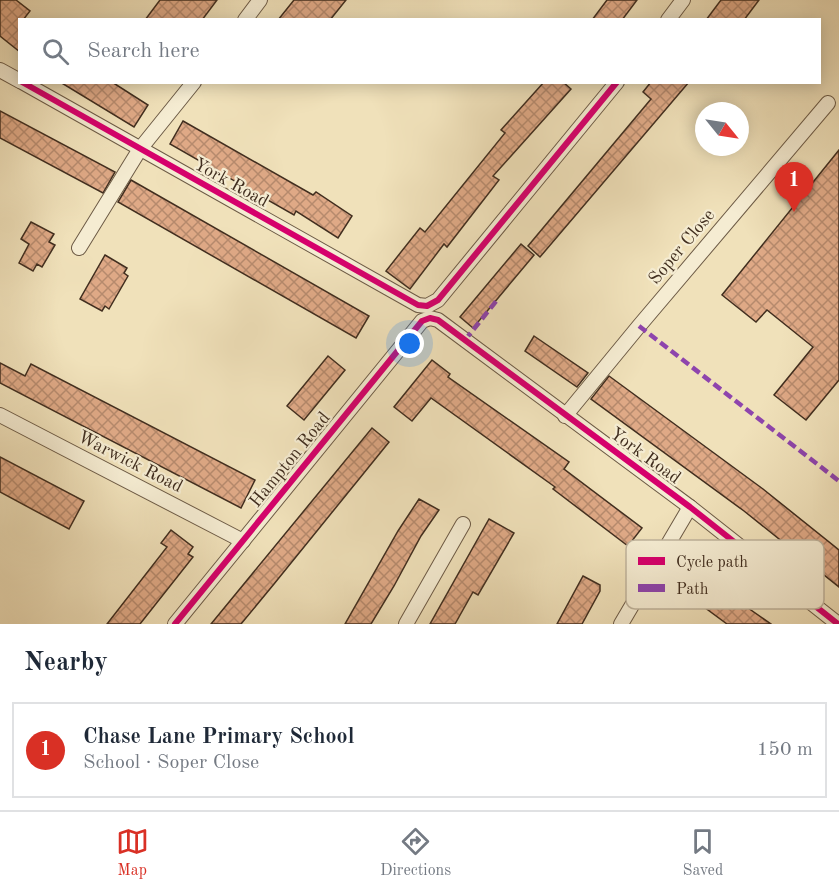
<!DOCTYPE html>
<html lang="en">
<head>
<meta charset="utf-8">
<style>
  :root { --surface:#fff; --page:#f6f6f7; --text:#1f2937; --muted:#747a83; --line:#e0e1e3; --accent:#d93025 }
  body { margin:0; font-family:"Old Standard TT",serif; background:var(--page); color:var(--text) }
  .compass { position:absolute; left:695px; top:102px; width:54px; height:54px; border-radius:50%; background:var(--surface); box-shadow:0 3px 15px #0003; rotate:120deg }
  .you { position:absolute; left:410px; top:344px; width:21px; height:21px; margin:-15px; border:4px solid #fff; border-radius:50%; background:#1a73e8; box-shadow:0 0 0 9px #1a73e833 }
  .badge { display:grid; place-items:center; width:39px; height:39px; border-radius:50%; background:var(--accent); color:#fff; font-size:20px; font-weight:700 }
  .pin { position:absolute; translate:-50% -50px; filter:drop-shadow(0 2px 3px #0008) }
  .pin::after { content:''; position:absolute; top:32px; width:21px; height:18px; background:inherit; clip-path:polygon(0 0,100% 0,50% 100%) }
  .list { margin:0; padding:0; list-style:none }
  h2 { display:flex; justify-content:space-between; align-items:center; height:78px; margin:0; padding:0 24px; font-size:26px }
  h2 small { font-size:20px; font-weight:400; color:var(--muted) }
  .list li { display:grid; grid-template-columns:39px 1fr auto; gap:18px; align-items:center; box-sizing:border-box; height:96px; margin:0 12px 12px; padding:0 12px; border:2px solid var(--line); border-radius:0px }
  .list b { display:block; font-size:22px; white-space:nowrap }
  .list p { margin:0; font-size:20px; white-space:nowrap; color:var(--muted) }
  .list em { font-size:20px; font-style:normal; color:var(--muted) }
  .icon { flex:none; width:33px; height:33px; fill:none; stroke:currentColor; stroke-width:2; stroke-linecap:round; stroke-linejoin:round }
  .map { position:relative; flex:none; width:839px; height:624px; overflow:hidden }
  .search { position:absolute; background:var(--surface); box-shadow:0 3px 15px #0003; left:18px; right:18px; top:18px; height:66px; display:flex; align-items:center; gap:15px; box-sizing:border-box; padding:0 21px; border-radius:0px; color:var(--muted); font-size:22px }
  .sheet { height:186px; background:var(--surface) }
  nav { display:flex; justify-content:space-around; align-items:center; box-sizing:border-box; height:84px; border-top:2px solid var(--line); background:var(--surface); font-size:16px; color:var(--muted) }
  nav a { display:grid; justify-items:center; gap:3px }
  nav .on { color:var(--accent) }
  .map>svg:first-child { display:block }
</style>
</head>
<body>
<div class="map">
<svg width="839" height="624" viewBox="0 0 839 624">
  <defs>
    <pattern id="building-cross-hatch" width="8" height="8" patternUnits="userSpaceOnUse" patternTransform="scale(1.5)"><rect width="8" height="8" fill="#dfa986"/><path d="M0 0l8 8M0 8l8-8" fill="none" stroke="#b68a6d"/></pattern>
  </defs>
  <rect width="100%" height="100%" fill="#f0e1ba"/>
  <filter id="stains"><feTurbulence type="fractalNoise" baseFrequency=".00333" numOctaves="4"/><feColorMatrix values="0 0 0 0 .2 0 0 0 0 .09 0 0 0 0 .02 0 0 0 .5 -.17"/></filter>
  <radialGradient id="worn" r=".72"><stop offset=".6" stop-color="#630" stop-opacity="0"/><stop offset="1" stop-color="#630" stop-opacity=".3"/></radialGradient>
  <g fill="url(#building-cross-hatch)" stroke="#412e1f" stroke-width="1.5">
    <polygon points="0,0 16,0 30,11 23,20 20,20 20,52 0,36"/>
    <polygon points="160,0 217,0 202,20 145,20"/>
    <polygon points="294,0 346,0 330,20 278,20"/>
    <polygon points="607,0 637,0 622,20 592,20"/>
    <polygon points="721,0 759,0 744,20 706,20"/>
    <polygon points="60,82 112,82 148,105 134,127"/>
    <polygon points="544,82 563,82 571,89 493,176 499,180 447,247 444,244 410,289 386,271 420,228 425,232 505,133 501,130"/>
    <polygon points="651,82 689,82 540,257 528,246 651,99 643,92"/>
    <polygon points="0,111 115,172 103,193 0,138"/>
    <polygon points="183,121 313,195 316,192 352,216 338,238 296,211 294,215 170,144"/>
    <polygon points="839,150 839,380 806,420 774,395 813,347 767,310 756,322 722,295"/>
    <polygon points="131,180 369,316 356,338 118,202"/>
    <polygon points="31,222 54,234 49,242 55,245 42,267 37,264 33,271 19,263 29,244 21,239"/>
    <polygon points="521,244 534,255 473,328 460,317"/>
    <polygon points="105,255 127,268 124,273 128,276 109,309 105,306 102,311 80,299"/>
    <polygon points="534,336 588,373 577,387 525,351"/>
    <polygon points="328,356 345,370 304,420 287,406"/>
    <polygon points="432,360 450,374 448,377 569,462 564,469 642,528 628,546 553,489 555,487 431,398 412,421 394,407"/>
    <polygon points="0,363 25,376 31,364 255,480 241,508 0,383"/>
    <polygon points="609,376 763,489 839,550 839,587 744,511 591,399"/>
    <polygon points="372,428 389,442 274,584 241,624 211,624"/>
    <polygon points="0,457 84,501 69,529 0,492"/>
    <polygon points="419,499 439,510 421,536 394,586 371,624 345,624 398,531"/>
    <polygon points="489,519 514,533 478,595 473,592 455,624 430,624"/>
    <polygon points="171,530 193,547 188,554 193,557 140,624 107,624 167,547 161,543"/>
    <polygon points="689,563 738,601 771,624 727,624 673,584"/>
    <polygon points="583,576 600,585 600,591 582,624 557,624"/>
  </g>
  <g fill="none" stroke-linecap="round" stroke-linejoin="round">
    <g stroke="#6d5b46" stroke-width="16">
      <g id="street">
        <polyline points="245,20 260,0"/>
        <polyline points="668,20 683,0"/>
        <polyline points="0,70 20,81"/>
        <polyline points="22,82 418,305 427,306 438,300 617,82"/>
        <polyline points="79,248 140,149 194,82"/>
        <polyline points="0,415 243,541"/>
        <polyline points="565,416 639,326 828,103"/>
        <polyline points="175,624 422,321 430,318 438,320 690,507 838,624"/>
        <polyline points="406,624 463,524"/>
        <polyline points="621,624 690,507"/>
      </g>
    </g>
    <use href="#street" stroke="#f5ecd2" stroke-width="14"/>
    <g stroke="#8e44ad" stroke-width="4.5" stroke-dasharray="9 4.5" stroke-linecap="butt">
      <polyline points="639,326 839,481"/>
      <polyline points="465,340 498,299"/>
    </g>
    <g stroke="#f5ecd2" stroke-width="10">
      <g id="cycleway">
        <polyline points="22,82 418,305 427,306 438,300 617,82"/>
        <polyline points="175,624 422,321 430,318 438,320 690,507 838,624"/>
      </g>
    </g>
    <use href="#cycleway" stroke="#d6006c" stroke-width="6"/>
  </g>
  <g text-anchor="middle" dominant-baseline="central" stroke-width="4.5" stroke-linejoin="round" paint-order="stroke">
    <g font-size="18" fill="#412e1f" stroke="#f5ecd2">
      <text transform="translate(231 183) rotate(29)">York Road</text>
      <text transform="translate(682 247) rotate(-50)">Soper Close</text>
      <text transform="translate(645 456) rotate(36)">York Road</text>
      <text transform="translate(290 460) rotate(-51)">Hampton Road</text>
      <text transform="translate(130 462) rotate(27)">Warwick Road</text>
    </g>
  </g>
  <rect x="626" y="540" width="198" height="69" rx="9" fill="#f5ecd2" stroke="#bfb39c" stroke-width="1.5"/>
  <rect x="638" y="557" width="27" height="8" fill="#d6006c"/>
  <rect x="638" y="584" width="27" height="8" fill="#8e44ad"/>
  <g font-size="16" fill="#412e1f">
    <text x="676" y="567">Cycle path</text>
    <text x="676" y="594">Path</text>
  </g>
  <rect width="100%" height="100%" filter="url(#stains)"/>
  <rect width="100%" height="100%" fill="url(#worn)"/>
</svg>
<svg class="compass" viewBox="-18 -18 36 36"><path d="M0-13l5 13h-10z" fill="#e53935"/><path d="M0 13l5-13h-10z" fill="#747a83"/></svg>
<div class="you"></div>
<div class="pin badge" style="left:794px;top:212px">1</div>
<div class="search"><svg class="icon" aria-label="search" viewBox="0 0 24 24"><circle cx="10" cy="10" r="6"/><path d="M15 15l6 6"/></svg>Search here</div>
</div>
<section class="sheet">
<h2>Nearby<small></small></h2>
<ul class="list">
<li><span class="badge">1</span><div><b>Chase Lane Primary School</b><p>School · Soper Close</p></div><em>150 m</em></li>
</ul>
</section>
<nav>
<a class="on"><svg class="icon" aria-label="map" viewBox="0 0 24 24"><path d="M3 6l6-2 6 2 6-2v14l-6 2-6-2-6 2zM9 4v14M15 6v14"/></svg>Map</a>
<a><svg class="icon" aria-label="directions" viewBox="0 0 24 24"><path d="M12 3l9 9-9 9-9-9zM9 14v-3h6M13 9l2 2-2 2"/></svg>Directions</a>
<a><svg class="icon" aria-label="saved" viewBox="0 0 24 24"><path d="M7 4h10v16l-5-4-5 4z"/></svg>Saved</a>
</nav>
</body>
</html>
